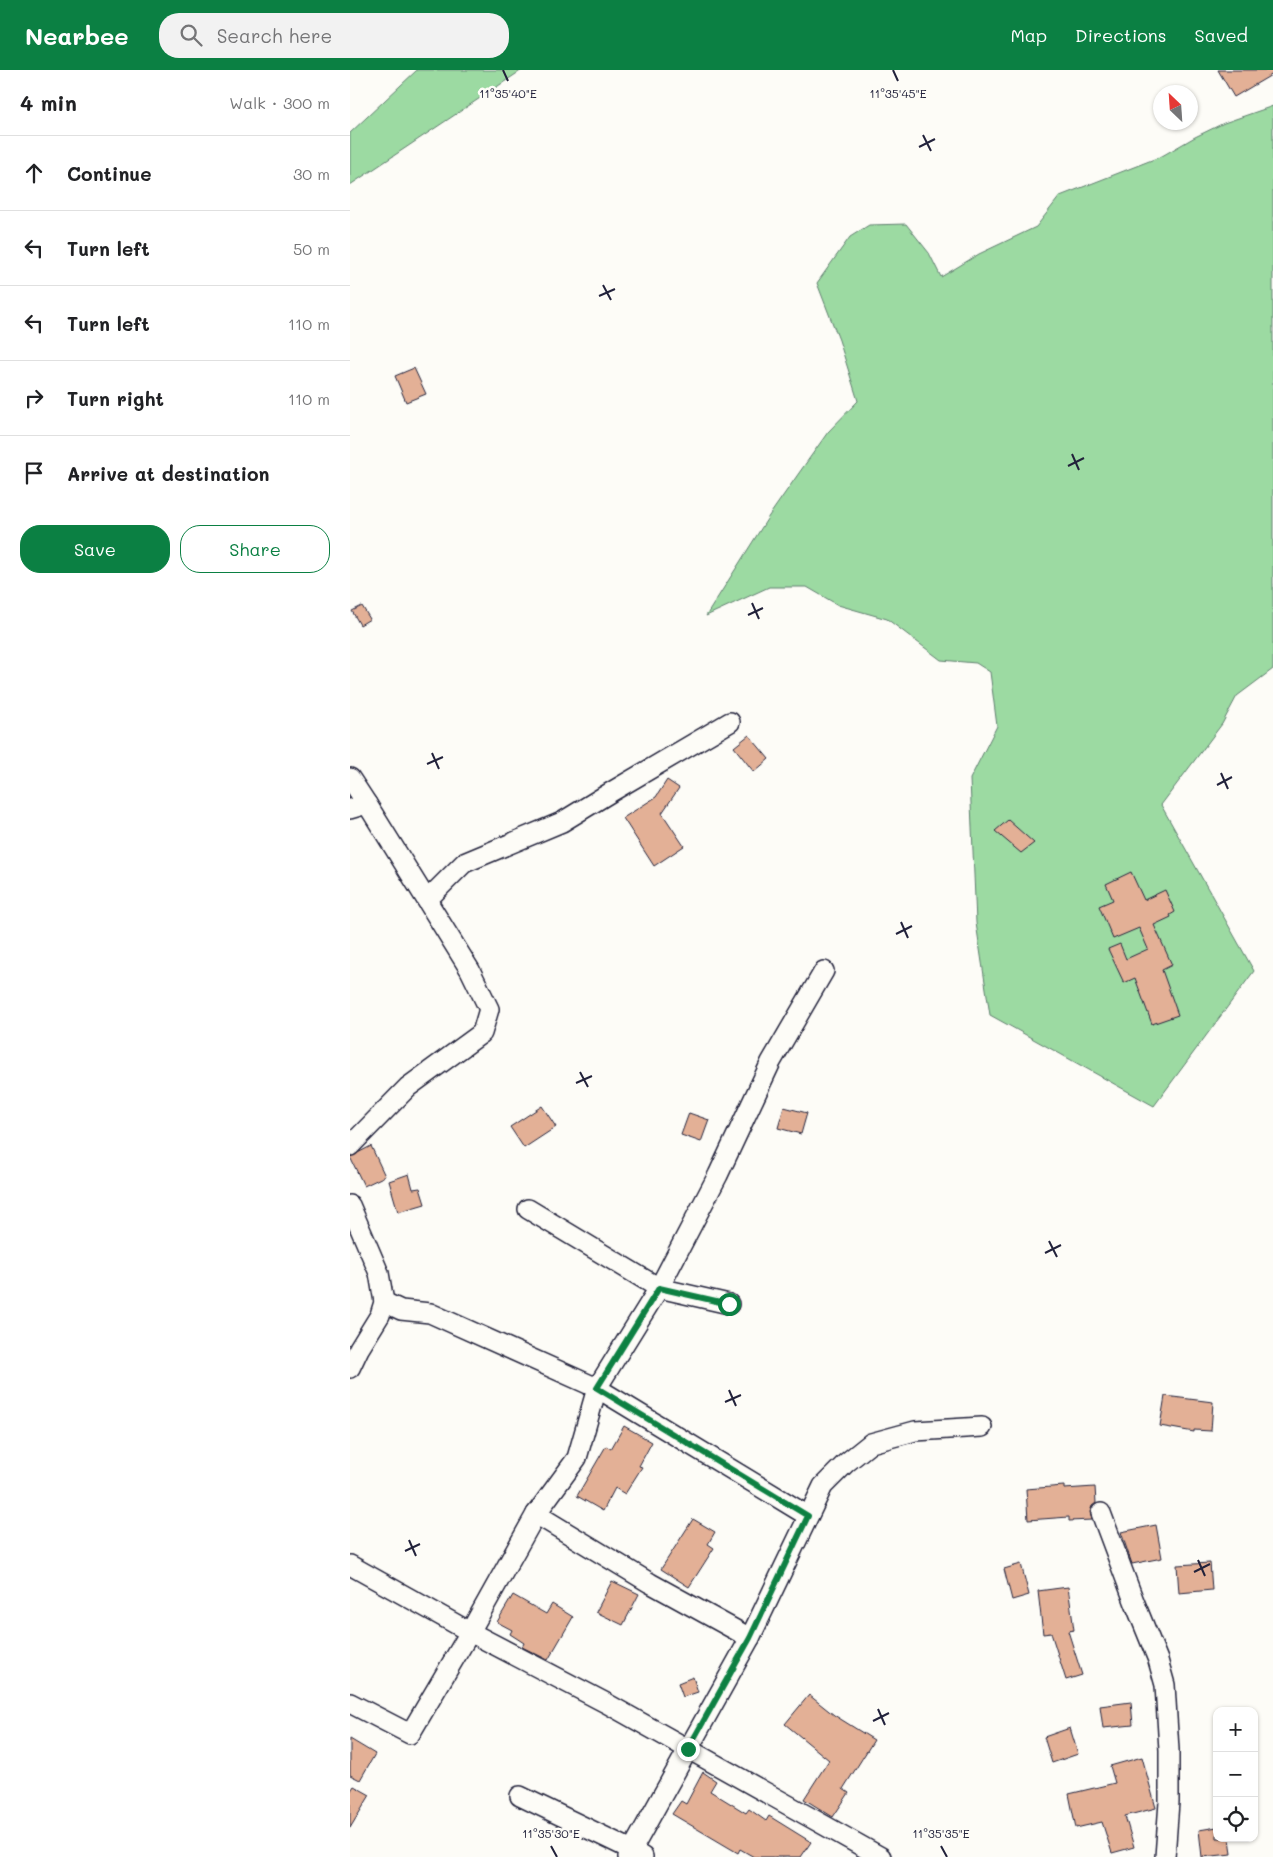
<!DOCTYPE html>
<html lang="en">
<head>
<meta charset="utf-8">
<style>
  :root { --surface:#fff; --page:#f2f2f2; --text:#202124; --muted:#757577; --line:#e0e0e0; --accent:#0b8043 }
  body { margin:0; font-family:Mali,sans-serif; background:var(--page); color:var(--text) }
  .controls { position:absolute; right:15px; bottom:15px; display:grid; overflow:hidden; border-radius:10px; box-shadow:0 1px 4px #0004 }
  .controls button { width:45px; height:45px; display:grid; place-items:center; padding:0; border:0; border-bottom:1px solid var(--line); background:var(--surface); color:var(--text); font:25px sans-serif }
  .compass { position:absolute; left:803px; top:15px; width:45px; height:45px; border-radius:50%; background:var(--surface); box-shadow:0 1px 4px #0004; rotate:335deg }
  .stop { position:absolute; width:15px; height:15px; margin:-11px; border:4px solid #0b8043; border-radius:50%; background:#fff }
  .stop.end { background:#0b8043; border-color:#fff; box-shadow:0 1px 5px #0008 }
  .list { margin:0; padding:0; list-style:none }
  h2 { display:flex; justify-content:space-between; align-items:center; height:65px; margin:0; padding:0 20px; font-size:21px }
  h2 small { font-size:16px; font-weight:400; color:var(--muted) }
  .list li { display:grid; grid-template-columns:32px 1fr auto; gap:15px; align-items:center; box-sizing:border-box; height:75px; padding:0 20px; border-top:1px solid var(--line) }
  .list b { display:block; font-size:19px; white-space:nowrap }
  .list em { font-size:16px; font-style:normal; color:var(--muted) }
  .actions { display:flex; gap:10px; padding:15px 20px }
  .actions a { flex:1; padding:11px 0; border:1px solid var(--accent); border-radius:20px; text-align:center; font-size:18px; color:var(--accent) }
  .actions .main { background:var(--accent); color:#fff }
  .icon { flex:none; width:28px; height:28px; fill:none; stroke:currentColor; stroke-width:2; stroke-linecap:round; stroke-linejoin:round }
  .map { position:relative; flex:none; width:923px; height:1787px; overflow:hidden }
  header { display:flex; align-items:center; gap:30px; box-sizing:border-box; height:70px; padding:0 25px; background:var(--accent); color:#fff }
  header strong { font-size:24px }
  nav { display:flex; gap:28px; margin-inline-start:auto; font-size:18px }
  .search { width:350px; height:45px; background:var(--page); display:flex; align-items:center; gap:12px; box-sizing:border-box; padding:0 18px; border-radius:20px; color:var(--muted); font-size:19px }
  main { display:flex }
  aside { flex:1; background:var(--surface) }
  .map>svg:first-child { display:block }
</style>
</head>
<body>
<header>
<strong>Nearbee</strong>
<div class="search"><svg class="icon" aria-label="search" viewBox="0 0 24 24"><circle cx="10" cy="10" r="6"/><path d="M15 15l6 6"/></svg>Search here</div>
<nav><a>Map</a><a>Directions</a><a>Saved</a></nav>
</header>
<main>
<aside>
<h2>4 min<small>Walk · 300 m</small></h2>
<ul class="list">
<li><svg class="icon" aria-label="ahead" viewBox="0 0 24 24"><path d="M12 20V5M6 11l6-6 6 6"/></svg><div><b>Continue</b></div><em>30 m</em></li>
<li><svg class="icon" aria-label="left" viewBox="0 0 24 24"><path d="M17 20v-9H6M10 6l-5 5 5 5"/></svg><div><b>Turn left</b></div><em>50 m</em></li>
<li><svg class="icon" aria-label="left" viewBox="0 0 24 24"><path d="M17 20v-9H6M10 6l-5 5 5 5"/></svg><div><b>Turn left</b></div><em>110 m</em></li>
<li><svg class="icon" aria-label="right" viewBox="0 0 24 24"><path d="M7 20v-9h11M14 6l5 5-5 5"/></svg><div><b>Turn right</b></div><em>110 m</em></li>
<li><svg class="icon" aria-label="arrive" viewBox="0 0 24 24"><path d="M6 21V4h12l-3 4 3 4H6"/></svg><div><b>Arrive at destination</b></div></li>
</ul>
<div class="actions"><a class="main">Save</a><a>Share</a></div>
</aside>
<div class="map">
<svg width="923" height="1787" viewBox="0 0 923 1787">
  <rect width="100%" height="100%" fill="#fdfcf7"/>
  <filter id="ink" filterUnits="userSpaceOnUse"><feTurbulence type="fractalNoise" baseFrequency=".02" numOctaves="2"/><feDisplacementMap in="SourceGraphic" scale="10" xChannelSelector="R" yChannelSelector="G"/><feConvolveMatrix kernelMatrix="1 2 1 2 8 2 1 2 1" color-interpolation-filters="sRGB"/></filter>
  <g filter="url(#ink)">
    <g fill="#9cdaa2" stroke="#5f7e6e">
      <polygon points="67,0 172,0 0,115 0,63"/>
      <polygon points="923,36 923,599 887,626 872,654 811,735 904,901 804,1036 640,945 626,853 620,709 647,656 640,602 626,593 591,590 537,549 488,535 457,517 419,517 356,546 419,446 449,403 478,362 508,331 489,270 467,213 500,167 519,155 556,154 579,183 591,207 629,184 686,157 710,126 812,86 845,67 874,53"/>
    </g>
    <g fill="#e3b096" stroke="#22223b">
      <polygon points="868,0 923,0 923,4 884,27"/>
      <polygon points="64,298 76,324 56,332 45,306"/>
      <polygon points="12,536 20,549 10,555 2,541"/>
      <polygon points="399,665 419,689 404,702 384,677"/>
      <polygon points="317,710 329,718 312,743 334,776 304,796 273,748 306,727"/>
      <polygon points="658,750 684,773 671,783 645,761"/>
      <polygon points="781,802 794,830 815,820 825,842 820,845 821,847 804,855 822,895 812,900 828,945 802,954 785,908 774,913 758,879 770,874 776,889 798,879 789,858 763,869 749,836 763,830 756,814"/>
      <polygon points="192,1036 206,1057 174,1078 160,1057"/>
      <polygon points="434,1037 457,1043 451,1064 428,1058"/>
      <polygon points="339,1043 359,1050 351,1072 331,1065"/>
      <polygon points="21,1076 35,1106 14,1116 0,1087"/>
      <polygon points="59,1104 63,1119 70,1118 75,1134 48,1142 39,1111"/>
      <polygon points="815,1326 863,1332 861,1361 844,1360 844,1362 810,1356"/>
      <polygon points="274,1356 302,1372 289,1396 292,1397 275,1424 265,1418 253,1441 227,1426 256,1376 261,1379"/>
      <polygon points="714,1416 714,1419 745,1417 746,1433 742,1436 740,1442 742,1450 719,1451 719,1447 678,1450 676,1419"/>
      <polygon points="343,1449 365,1462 358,1474 364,1478 339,1517 311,1499"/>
      <polygon points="806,1455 812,1488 782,1494 771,1462"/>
      <polygon points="860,1493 862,1520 829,1523 827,1495"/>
      <polygon points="671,1494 679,1525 662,1530 654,1499"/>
      <polygon points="262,1511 289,1524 273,1555 246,1542"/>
      <polygon points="718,1517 724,1560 718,1561 732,1605 716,1610 701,1563 693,1564 688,1521"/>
      <polygon points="163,1525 196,1544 202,1534 223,1547 198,1590 172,1577 174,1573 160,1564 162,1560 147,1552"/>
      <polygon points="343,1607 348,1622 333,1627 328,1613"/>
      <polygon points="459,1625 484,1645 524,1670 493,1719 499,1723 483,1747 454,1729 479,1690 435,1654"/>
      <polygon points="781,1632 783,1655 753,1658 750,1636"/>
      <polygon points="720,1658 728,1684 702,1693 694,1667"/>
      <polygon points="0,1669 25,1684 10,1710 0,1705"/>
      <polygon points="792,1687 806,1738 775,1746 784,1777 762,1783 752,1752 726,1758 719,1724 765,1713 760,1696"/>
      <polygon points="353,1702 366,1711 360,1721 396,1743 399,1739 416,1751 419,1746 461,1772 451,1787 404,1787 390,1779 388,1783 322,1744 331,1731 336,1734"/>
      <polygon points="4,1716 20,1725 0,1758 0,1722"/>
      <polygon points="867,1757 867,1768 880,1768 882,1784 852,1787 849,1760"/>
    </g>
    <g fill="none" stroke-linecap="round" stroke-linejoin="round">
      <g stroke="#22223b" stroke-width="22">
        <g id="street">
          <polyline points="0,708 17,734 0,739"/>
          <polyline points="77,830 114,793 212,752 261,722 380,652"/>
          <polyline points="0,1076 58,1017 132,963 139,939 120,900 17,734"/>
          <polyline points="0,1135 29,1203 34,1232 30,1245 9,1279 0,1298"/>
          <polyline points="178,1139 309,1218 379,1234"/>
          <polyline points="34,1232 51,1240 80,1243 247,1318 458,1446"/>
          <polyline points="751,1443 784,1531 808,1590 815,1615 819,1680 819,1732 815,1787"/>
          <polyline points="186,1444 300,1513 400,1568"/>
          <polyline points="0,1495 120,1562 256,1633 531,1787"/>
          <polyline points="0,1633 60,1664 120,1562 186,1444 227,1388 247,1318 309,1218 368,1105 421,992 474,901"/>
          <polyline points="170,1726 282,1780 278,1787"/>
          <polyline points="293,1787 282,1780 400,1568 473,1416 496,1393 521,1373 565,1361 632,1357"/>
        </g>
      </g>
      <use href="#street" stroke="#fdfcf7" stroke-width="19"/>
    </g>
  </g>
  <g fill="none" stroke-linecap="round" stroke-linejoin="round" filter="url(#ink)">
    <polyline stroke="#0b8043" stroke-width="6" points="338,1679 400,1568 458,1446 247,1318 309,1218 379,1234"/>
  </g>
  <path fill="none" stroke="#22223b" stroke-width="2" d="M153,0L158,11M543,0L548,11M573,65L581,81M569,77L585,69M253,215L261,230M249,226L265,219M722,384L729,400M718,396L734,388M402,533L409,549M398,545L413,538M82,683L89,699M77,694L93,687M871,703L878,719M867,715L882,707M551,852L558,868M546,864L562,856M230,1002L238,1017M226,1013L242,1006M699,1171L707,1187M695,1183L711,1175M379,1320L386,1336M375,1332L391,1325M59,1470L66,1486M55,1481L70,1474M848,1490L855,1506M844,1502L860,1494M528,1639L535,1655M523,1651L539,1643M201,1776L207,1787M591,1776L597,1787"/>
  <g font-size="12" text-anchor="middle" fill="#22223b" stroke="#fdfcf7" stroke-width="5" stroke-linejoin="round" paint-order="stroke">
    <text x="158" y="28">11°35'40"E</text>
    <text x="548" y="28">11°35'45"E</text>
    <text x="201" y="1768">11°35'30"E</text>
    <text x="591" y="1768">11°35'35"E</text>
  </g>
</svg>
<div class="controls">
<button>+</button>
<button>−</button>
<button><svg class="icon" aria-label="locate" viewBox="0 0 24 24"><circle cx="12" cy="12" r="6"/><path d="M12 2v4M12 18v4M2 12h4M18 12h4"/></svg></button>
</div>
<svg class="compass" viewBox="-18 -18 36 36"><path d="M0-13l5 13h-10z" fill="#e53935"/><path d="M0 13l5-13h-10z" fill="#757577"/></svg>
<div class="stop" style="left:379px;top:1234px"></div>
<div class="stop end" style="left:338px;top:1679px"></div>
</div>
</main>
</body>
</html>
